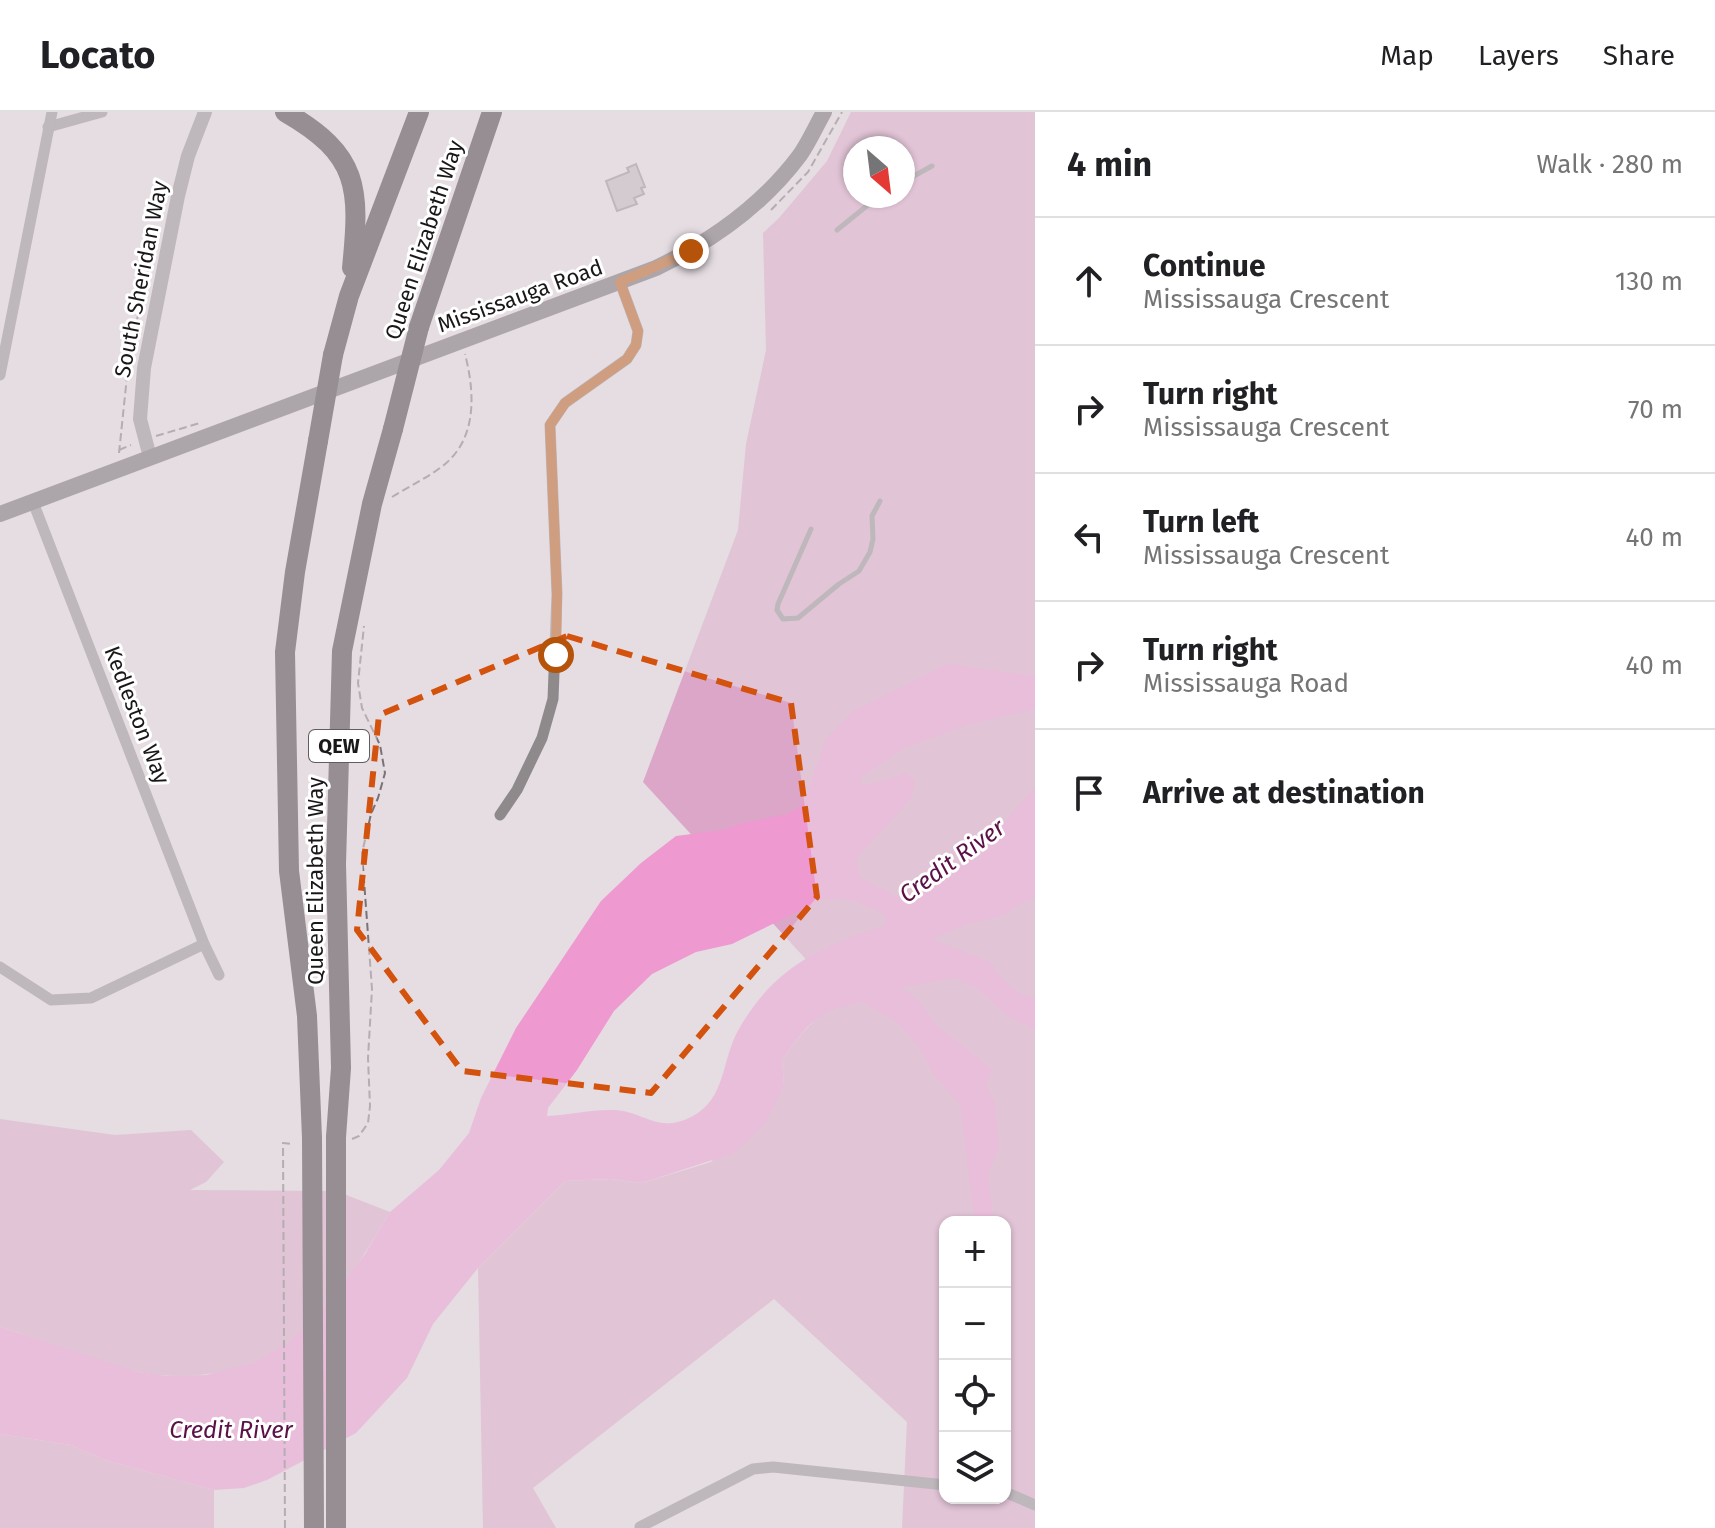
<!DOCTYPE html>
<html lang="en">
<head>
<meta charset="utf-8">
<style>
  :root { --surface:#fff; --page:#f2f2f2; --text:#202124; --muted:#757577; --line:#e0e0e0 }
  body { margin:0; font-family:"Fira Sans",sans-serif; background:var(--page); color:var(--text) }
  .controls { position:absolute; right:24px; bottom:24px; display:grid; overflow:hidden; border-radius:16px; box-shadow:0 2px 6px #0004 }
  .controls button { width:72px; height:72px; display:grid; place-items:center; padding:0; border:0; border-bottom:2px solid var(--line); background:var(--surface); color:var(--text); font:40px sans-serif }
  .compass { position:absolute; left:843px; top:24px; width:72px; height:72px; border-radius:50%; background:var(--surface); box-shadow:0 2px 6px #0004; rotate:152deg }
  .stop { position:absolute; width:24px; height:24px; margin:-18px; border:6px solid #b45309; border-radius:50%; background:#fff }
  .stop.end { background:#b45309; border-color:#fff; box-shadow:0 2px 8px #0008 }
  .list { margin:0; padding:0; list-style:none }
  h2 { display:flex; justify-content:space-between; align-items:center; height:104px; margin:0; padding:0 32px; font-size:34px }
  h2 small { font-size:26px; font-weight:400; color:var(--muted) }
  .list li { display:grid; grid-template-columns:52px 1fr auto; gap:24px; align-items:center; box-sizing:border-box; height:128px; padding:0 32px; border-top:2px solid var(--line) }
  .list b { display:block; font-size:30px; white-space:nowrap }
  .list p { margin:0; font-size:26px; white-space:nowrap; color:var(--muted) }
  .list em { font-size:26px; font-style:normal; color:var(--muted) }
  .icon { flex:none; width:44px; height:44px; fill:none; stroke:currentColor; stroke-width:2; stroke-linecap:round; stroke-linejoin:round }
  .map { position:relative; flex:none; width:1035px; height:1416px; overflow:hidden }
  header { display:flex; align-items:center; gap:48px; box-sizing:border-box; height:112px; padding:0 40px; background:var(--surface); border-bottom:2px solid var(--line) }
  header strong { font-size:38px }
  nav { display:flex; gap:44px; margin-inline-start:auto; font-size:28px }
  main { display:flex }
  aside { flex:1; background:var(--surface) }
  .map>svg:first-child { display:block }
</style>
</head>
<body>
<header>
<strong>Locato</strong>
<nav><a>Map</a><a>Layers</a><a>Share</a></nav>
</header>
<main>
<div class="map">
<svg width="1035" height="1416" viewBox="0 0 1035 1416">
  <rect width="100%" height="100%" fill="#e5dde2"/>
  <g fill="#dca6c8" fill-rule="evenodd">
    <path d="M851,0H1035V1416H902L907,1310L774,1187L533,1376L556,1416H483L478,1156L565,1069L611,1067L642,1071L711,1050L784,973L782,948C799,924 817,898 847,892L643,670L738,418L746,332L766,238L763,121L779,106L827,49ZM855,36H903V84H855ZM974,1100L981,1110H1005V1386H945V1110H975Z"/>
    <path d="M0,1007L115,1023L191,1018L224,1050L206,1070L190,1078L336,1079L390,1100C356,1156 317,1226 253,1251C244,1255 233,1256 224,1259C197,1265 166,1266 139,1260C93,1250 45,1229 0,1215Z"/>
    <polygon points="0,1322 71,1333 105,1348 214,1378 214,1416 0,1416"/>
  </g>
  <path fill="#ee99d0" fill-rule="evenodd" d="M947,552L1035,564V597L967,613L904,636L860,666L862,673L887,668L907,660L915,670L910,688L856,747L860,766L902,787L930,779L971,746L1035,676V787L1026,788L1004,803L971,811L931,827L990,850L1003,868L1019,881L1035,887V917L1010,906L977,876L955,866L896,876L906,878L922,893L936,913L992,957L986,974L995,991L999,1034L988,1062L993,1110H975L960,992L934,963L917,932L895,909L862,890C818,898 807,912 782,948L784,973L766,1010L734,1041L642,1071L611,1067L565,1069L478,1156L433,1212L407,1266L356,1321L267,1368L244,1376L214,1378L105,1348L71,1333L0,1322V1215L139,1260L167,1264L206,1263L253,1251L287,1232L320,1202L365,1142L390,1100L439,1058L469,1021L481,986L516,916L601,789L641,751L676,724L722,718L747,710L788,702L801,694L808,679L826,627L852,600ZM825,786L856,789L885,802V813C821,834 773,856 739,917C721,947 727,987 691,1005C657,1022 644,999 614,998C592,997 569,1003 547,1004L548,996L577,958L614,899L652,862L696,840L732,832Z"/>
  <polygon fill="#bdb5ba" stroke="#918a8e" stroke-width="2" points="636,52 645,75 641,76 644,82 634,86 637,92 617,99 606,69 629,60 627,56"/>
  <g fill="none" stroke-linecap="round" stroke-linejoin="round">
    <g stroke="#787376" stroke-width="2" stroke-dasharray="8 4" stroke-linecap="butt">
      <polyline points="771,98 808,60 842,0"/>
      <polyline points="156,324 200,311"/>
      <polyline points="119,338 131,333"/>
      <polyline points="119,341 129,245 157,116"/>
      <path d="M392,385C408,375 425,367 440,356C478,329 475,281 465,242"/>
      <polyline points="352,1027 359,1024 368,1011 370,994 368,946 372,877 362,741 371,702 378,686 385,661 380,633 362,596 358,571 364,514"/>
      <polyline points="285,1416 283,1031 294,1032"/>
    </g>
    <g stroke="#8e8a8c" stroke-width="5">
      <polyline points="903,70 932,54"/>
      <polyline points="837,118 879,84"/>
      <polyline points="811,417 778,492 777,498 783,507 798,506 839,472 859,459 870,440 873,427 872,404 880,389"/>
    </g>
    <g stroke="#8e8a8c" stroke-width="11">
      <polyline points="48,15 102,0"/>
      <polyline points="0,263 52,0"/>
      <polyline points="33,390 204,832 219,863"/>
      <polyline points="500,703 517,678 542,626 553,587 557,482 550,313 565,291 627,247 636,233 638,219 620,170"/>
      <polyline points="0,855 51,888 91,886 204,832"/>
      <polyline points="1005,1380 1035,1393"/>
      <polyline points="640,1415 753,1357 773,1355 945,1373"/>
    </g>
    <polyline stroke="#8e8a8c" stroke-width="14" points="150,345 140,307 144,256 178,84 188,44 205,0"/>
    <path stroke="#676265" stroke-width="16" d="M0,402L656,156C712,129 762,94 800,43C809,30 816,14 824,0"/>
    <g stroke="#352f33" stroke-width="20">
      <path d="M285,0C360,43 360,76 352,156"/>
      <polyline points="419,215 492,0"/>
      <polyline points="333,243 349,184 419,0"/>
      <polyline points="336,1025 341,956 336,752 342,539 372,392 393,317"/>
      <polyline points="312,1026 307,904 289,759 285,540 295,460 318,329"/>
    </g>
    <g stroke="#352f33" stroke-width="20">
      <polyline points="393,317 419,215"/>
      <polyline points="318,329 333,243"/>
      <polyline points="312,1026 314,1416"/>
      <polyline points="336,1416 336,1025"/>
    </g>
  </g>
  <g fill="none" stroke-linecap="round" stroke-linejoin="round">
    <polyline stroke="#b45309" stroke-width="10" points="556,543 557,482 550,313 565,291 627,247 636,233 638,219 620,170 691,139"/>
  </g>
  <path d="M0 0H1035V1416H0ZM567,524L791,591L817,785L651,981L462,959L357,818L379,603Z" fill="#e5dde2" fill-opacity=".55" fill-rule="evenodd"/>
  <path fill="none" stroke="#d3520d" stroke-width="6" stroke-dasharray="16 10" stroke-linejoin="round" d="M567,524L791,591L817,785L651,981L462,959L357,818L379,603Z"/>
  <g text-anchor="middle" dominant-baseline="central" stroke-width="6" stroke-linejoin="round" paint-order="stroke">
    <rect fill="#fff" stroke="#5f5d5e" stroke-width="2" x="309" y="618" width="60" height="32" rx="6"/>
    <g font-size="20" font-weight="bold" fill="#1a1719">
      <text x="339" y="634">QEW</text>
    </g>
    <g font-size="22" fill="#1a1719" stroke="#fff">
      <text transform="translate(424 128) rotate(-72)">Queen Elizabeth Way</text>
      <text transform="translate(141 167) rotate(-79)">South Sheridan Way</text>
      <text transform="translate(520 184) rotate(-20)">Mississauga Road</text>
      <text transform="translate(137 603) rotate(69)">Kedleston Way</text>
      <text transform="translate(315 769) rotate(-90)">Queen Elizabeth Way</text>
    </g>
    <g font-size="24" font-style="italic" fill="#5b1147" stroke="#fff">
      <text transform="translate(952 749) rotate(-36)">Credit River</text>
      <text x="231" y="1318">Credit River</text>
    </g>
  </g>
</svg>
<div class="controls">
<button>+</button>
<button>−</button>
<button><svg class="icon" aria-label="locate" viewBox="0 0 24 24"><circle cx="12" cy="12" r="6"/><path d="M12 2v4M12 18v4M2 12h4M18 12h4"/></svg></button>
<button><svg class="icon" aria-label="layers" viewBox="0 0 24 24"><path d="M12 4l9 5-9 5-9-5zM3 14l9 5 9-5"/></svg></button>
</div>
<svg class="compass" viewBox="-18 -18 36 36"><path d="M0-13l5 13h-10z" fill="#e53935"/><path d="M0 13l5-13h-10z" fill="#757577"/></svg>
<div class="stop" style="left:556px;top:543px"></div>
<div class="stop end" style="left:691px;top:139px"></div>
</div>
<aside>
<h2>4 min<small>Walk · 280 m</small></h2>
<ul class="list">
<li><svg class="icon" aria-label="ahead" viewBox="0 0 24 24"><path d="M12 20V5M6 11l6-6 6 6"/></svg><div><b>Continue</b><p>Mississauga Crescent</p></div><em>130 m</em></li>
<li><svg class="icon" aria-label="right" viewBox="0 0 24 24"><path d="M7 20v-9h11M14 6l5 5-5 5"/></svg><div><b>Turn right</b><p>Mississauga Crescent</p></div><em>70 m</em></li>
<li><svg class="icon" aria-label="left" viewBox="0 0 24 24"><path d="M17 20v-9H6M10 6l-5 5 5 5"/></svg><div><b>Turn left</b><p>Mississauga Crescent</p></div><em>40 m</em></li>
<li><svg class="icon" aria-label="right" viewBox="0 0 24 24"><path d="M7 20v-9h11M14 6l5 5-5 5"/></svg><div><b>Turn right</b><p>Mississauga Road</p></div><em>40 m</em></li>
<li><svg class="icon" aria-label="arrive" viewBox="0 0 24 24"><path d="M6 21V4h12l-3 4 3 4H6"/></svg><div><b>Arrive at destination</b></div></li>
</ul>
</aside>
</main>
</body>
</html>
